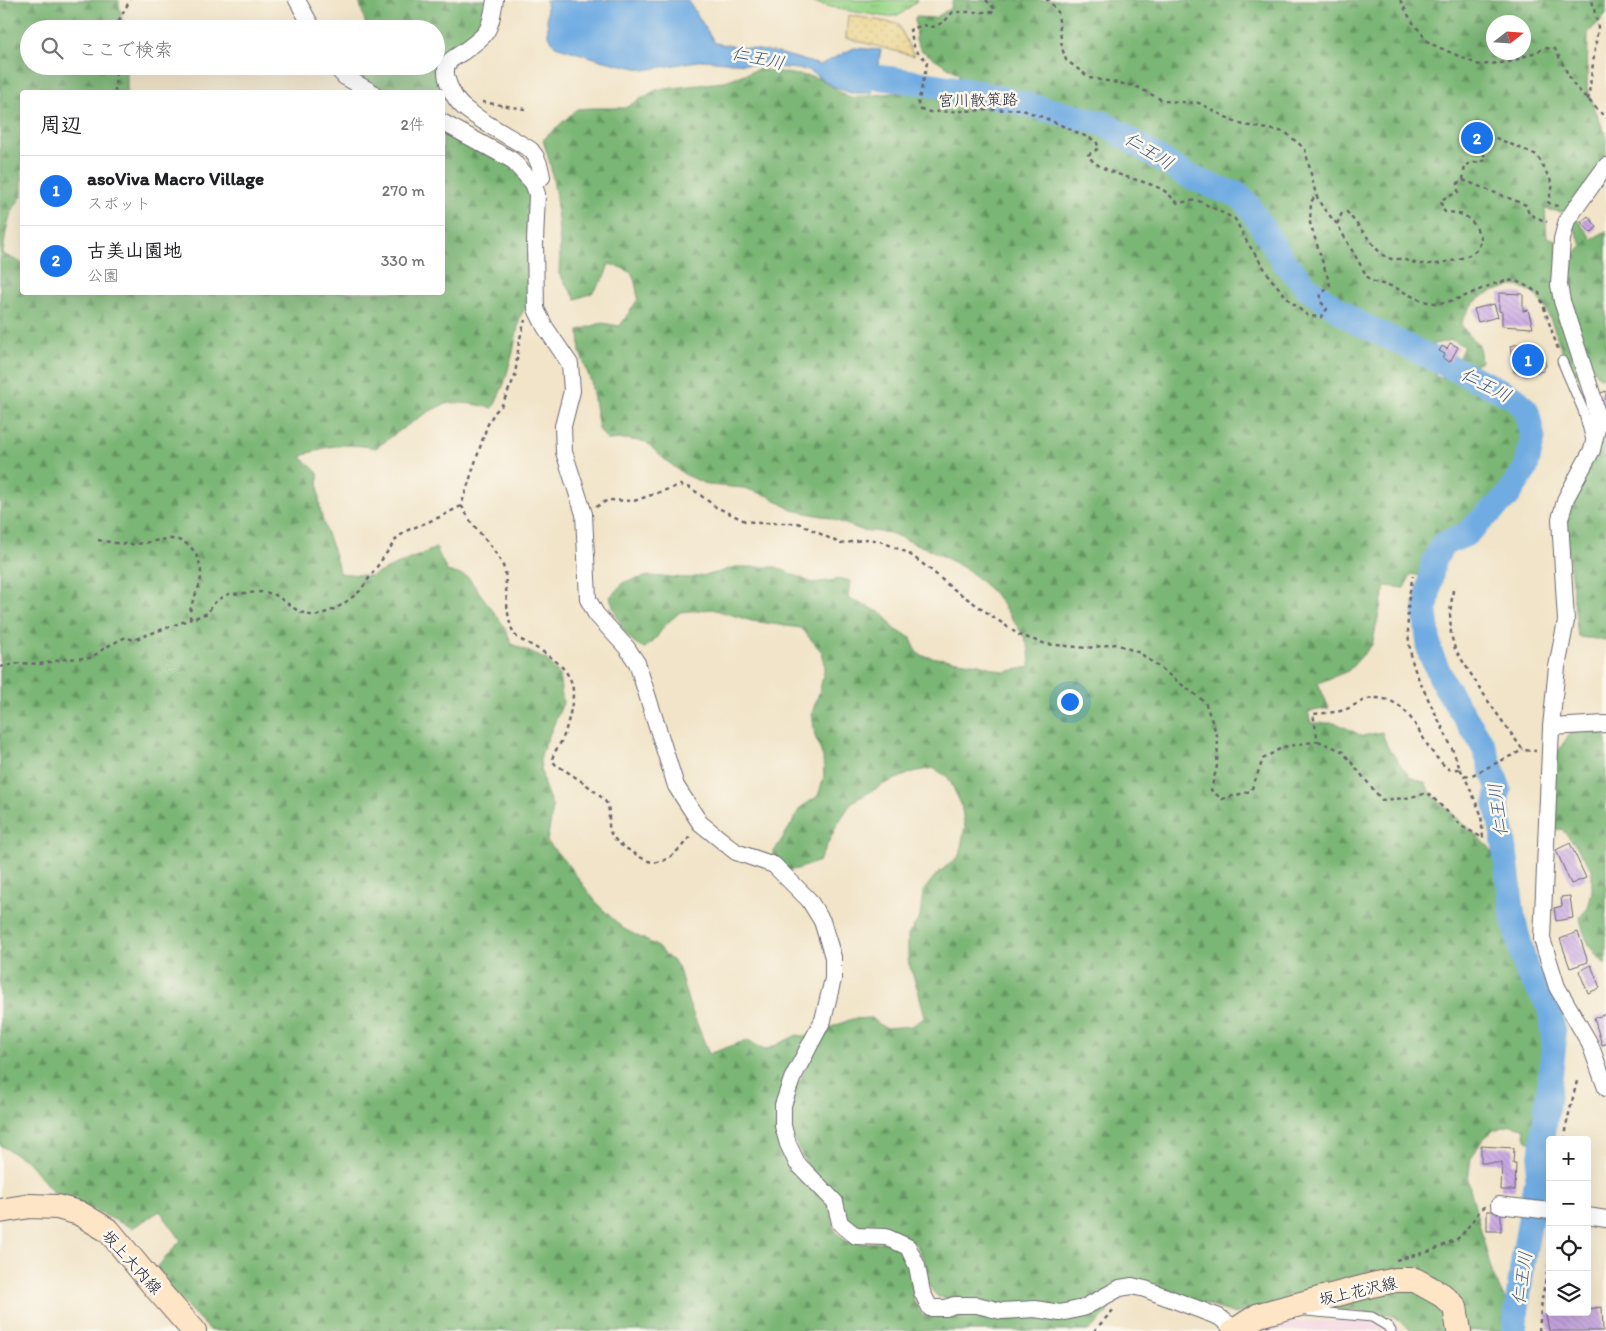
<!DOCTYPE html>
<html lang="ja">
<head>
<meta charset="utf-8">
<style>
  :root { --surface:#fff; --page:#f2f2f2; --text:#202124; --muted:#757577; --line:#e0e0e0; --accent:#1a73e8 }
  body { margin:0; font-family:Itim,"Klee One",sans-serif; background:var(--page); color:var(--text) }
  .controls { position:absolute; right:15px; bottom:15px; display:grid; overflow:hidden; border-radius:5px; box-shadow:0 5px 20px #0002 }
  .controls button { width:45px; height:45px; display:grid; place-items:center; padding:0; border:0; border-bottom:1px solid var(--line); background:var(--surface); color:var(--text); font:25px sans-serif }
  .compass { position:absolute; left:1486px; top:15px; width:45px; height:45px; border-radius:50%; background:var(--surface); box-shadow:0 5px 20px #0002; rotate:73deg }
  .you { position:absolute; left:1069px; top:701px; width:18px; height:18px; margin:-12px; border:4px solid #fff; border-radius:50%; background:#1a73e8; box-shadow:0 0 0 8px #1a73e833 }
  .badge { display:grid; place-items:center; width:32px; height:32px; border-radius:50%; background:var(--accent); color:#fff; font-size:16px; font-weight:700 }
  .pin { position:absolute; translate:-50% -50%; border:2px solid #fff; box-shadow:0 1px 5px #0006 }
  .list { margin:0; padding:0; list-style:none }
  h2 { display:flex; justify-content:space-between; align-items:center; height:65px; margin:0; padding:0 20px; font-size:21px }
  h2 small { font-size:16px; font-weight:400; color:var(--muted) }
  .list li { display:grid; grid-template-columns:32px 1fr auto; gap:15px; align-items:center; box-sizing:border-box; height:70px; padding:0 20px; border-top:1px solid var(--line) }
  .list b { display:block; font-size:19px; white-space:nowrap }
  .list p { margin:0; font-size:16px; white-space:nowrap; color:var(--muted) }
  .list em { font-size:16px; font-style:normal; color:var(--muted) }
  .icon { flex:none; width:28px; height:28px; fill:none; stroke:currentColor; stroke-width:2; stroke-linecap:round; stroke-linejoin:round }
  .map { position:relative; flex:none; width:1606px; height:1331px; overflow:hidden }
  .search { position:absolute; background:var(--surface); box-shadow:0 5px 20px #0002; left:20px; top:20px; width:425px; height:55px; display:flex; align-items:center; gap:12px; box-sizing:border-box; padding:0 18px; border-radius:28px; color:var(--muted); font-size:19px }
  .panel { position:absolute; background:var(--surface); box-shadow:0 5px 20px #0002; left:20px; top:90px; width:425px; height:205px; border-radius:5px }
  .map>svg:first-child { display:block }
</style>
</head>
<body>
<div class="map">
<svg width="1606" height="1331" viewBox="0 0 1606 1331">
  <defs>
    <pattern id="forest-firs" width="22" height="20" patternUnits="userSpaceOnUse" patternTransform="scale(1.25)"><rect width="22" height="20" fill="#7ab675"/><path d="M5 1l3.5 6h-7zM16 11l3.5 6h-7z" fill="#649461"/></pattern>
    <pattern id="sand-dots" width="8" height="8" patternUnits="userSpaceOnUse" patternTransform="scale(1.25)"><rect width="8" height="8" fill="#eeda9e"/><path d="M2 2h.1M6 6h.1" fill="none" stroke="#ccbb89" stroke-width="1.8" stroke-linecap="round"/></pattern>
    <pattern id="park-tufts" width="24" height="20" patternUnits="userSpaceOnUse" patternTransform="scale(1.25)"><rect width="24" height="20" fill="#99d589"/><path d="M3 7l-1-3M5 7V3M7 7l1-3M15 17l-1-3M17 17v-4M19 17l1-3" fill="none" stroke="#84b777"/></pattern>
    <pattern id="building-back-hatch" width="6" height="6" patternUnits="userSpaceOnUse" patternTransform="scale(1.25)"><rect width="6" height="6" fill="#c9a7e3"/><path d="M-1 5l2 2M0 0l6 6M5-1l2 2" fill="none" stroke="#ac8fc4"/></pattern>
  </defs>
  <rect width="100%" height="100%" fill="#fbf7ec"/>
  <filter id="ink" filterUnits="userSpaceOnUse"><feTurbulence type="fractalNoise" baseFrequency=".02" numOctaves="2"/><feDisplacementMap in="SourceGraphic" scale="10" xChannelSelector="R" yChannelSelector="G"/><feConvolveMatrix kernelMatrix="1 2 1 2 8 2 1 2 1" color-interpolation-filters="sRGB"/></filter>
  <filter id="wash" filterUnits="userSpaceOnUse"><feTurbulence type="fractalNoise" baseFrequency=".0096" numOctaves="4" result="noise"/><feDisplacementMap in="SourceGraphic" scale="20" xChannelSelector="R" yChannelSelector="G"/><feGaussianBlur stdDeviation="1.12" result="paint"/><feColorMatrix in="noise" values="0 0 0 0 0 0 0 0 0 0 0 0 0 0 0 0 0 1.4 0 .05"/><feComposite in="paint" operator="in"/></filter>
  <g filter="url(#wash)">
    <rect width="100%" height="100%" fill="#f1e4c8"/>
    <polygon fill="#f2cfe1" points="1265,1321 1387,1321 1400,1331 1251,1331"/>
    <g fill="url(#forest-firs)" stroke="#4e6c58" fill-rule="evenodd">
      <path d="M0,0H119V5L124,29H29V66H127V92H22V196C7,216 6,229 3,254L22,263V292H442L443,127L495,144L527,186L533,207L531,298L520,317L513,352L504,384L493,408C480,405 464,402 450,403C433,405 391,437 376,448C349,443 325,444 301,457L318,473C319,490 318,507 324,524C329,542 336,553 339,573L371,576L436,548L447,571L468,577L504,626L512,644L547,660L559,675L563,703L542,752L540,761L544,785L553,808L547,841L568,865L599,906L624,929L655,945L678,966L689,1004L709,1054L747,1040L765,1050L797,1035L809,1037L778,1127L783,1154L810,1186L828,1204L836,1232L849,1242L862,1243L897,1241L913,1274V1299L922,1315L932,1317L984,1310L1012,1319L1111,1297L1106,1315L1088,1331H211L153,1272L181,1240L160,1211L132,1228L81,1204L59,1199L28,1162L0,1145Z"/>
      <polygon points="359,0 487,0 484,23 437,85 449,96 443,97 442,92 387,92 368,84 354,71 354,66 436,66 436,29 364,29 366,25"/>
      <path d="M953,0H1606V15L1588,33L1587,88L1603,129L1606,132V156L1567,213L1545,209L1547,237L1556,240L1582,380C1575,376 1572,370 1568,363C1553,337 1550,288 1513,286C1509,286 1503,289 1498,290C1478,295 1469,306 1461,324L1468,335L1479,345L1481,362L1471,366L1456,364L1464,346L1452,340L1427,346L1436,377C1450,377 1460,383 1472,387C1505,397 1526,399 1524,439C1524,449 1523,463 1519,473C1513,485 1475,522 1463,530C1456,534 1446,537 1440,542C1430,551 1429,565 1427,577L1411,574L1404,588L1385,586L1372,645L1348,671L1318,683L1329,708L1308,712L1311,723H1336L1362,736L1382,732L1387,746L1409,776L1425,783L1433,796L1489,847L1504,876L1509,921L1523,978L1541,1008L1546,1042L1538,1127L1532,1144L1526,1140L1524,1128L1511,1125L1494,1130L1483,1139L1471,1158L1468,1180L1492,1273L1511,1312L1509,1331H1466L1428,1276L1262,1307L1235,1314L1208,1305L1170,1290L1096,1297L1059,1309L1039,1301L1015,1307L938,1297C917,1278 933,1250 903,1235C898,1232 893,1229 889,1228C875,1224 863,1229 850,1225L814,1177L790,1133L789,1103L824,1030L852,1019L871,1018L885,1028L912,1026L925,1017L918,990L908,961V934L920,918L923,891L937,874L959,856L965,827L961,804L948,777L933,768L913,772L884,784L852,802L838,823L819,861C801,868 783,877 766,864L791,825L800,808L818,796L824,777L823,757L815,736L812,713L820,690L825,665L822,652L801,628L752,621L712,609L680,612L665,625L656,638L645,648C623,640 617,617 610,597L624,582L649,576L690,578L716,573L736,567H776L812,583L843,579L850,581L848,598L884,614L894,629L911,638L917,653L923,656L979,664L1004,672L1030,667L1029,649L1023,635L996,595L968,570L935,552L890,533L861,530L827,517L792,510L769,496L744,488L708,485L684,474L664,459L646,442L625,439L607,440L599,429L591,382L580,352L579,330L602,323L620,326L638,299C634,274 635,271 609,264L604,278L592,293L576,299L559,274L560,244L556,197L550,163L543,140L577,109L592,108H625L656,90L722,82L759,69L819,78L850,98L903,92L939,98H958L959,74L921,50L916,40L915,17L935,18L951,8ZM1494,22H1524V52H1494Z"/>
      <polygon points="1576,218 1592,239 1606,231 1606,380 1596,374 1578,329 1565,292 1567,262 1582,245 1573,226"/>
      <polygon points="1606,425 1606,640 1578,637 1565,524 1567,505 1603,427"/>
      <path d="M1606,729V965C1591,952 1583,936 1580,917L1588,908L1592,891V869L1573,842L1562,829L1543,831L1557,753L1570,733Z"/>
      <polygon points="1385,1289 1416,1290 1441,1307 1452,1331 1412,1331 1393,1316 1311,1306"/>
    </g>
    <polygon fill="url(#sand-dots)" stroke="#887e6c" points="848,15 898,24 914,56 846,38"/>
    <g fill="url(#park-tufts)" stroke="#5e7c62">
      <polygon points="804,0 917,0 915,3 901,14 888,17 843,10"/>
      <path d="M1468,121C1488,123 1490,124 1496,142L1489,156H1474L1461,143L1458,133Z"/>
    </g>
    <polygon fill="#70ace2" stroke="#49678e" points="546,0 688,0 715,43 779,53 820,65 854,48 881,50 872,93 850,93 833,86 808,70 704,60 645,70 604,61 555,46 548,34"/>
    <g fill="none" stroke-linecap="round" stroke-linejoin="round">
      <polyline stroke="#70ace2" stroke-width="25" points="843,74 893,79 972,91 1105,124 1184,174 1219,189 1237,194 1247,203 1285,263 1309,289 1356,322 1514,397 1527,411 1533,438 1526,468 1508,496 1465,535 1443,544 1433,563 1425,613 1430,653 1445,686 1483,745 1499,789 1496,804 1503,835 1513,918 1526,969 1550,1007 1554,1043 1548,1097 1540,1162 1523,1260 1514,1331"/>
    </g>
    <g id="blocks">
      <g fill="url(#building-back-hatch)">
        <polygon points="1588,216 1597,227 1591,233 1581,222"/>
        <polygon points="1499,293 1523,294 1523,311 1528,310 1533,328 1502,326 1502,312 1499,311"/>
        <polygon points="1494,304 1498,317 1478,322 1474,309"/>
        <polygon points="1533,341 1534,344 1536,343 1543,354 1546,366 1544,368 1544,371 1524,374 1523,371 1514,372 1510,346"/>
        <polygon points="1450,343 1458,347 1450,362 1442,358 1445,354 1439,351 1442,346 1447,349"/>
        <polygon points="1606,391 1606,412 1603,413 1598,394"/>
        <polygon points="1570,843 1586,878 1571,884 1556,850"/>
        <polygon points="1570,896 1573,918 1556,921 1554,908 1562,906 1561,897"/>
        <polygon points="1578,932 1588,962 1570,968 1560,939"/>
        <polygon points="1591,965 1600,988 1588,993 1579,971"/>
        <polygon points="1606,1014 1606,1044 1602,1045 1594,1018"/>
        <polygon points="1481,1146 1514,1148 1513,1164 1516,1164 1515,1190 1501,1190 1502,1163 1481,1163"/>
        <rect x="1487" y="1211" width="14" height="20"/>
        <polygon points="1602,1307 1603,1331 1549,1331 1546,1314 1587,1312 1587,1309"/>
      </g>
    </g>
  </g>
  <g filter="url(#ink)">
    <use href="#blocks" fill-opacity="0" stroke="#6a666c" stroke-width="1"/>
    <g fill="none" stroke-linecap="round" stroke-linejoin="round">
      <g stroke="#6a666c" stroke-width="11">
        <g id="lane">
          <polyline points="1562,361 1583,410 1591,440"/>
          <polyline points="1306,1311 1372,1317 1387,1326 1391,1331"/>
        </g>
      </g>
      <g stroke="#6a666c" stroke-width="18">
        <g id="street">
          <polyline points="297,0 313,29"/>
          <path d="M495,0C489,33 490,32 463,52C458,55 451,59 448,63C441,75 454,99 463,107C484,124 509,136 531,150C538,158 540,166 542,177L533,183"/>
          <polyline points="335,66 345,77 372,92"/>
          <polyline points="442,122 512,160 533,183 537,194 535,241 536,309 545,327 570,364 572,391 563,426 564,452 584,514 588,599 596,614 627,648 637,663 676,786 700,823 736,852 774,865 809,900 822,921 833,957 833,979 823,1020 792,1079 783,1105 783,1126 788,1144 797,1163 835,1202 840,1223 856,1236 886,1237 908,1247 917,1266 922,1292 930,1308 946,1308 954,1305 977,1305 1001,1311 1035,1309 1060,1313 1083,1308 1120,1288 1132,1286 1145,1289 1219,1317 1235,1329"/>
          <polyline points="1606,166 1567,220 1562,239 1559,285 1562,301 1593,397 1597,415 1597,429 1592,450 1566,498 1560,519 1566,621 1557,667 1551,727 1542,939 1557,987 1590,1044 1606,1088"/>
          <polyline points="1551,727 1606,724"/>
          <polyline points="1499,1205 1550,1211"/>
          <polyline points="1587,1216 1606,1219"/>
        </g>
      </g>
      <g stroke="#6a666c" stroke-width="26">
        <g id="secondary">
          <polyline points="0,1211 30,1206 57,1207 79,1213 109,1231 156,1288 194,1331"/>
          <polyline points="1234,1331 1259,1315 1372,1285 1396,1280 1415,1280 1442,1295 1455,1307 1459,1331"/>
        </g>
      </g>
      <g stroke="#6a666c" stroke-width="2.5" stroke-dasharray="4 4" stroke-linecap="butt">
        <path d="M986,0L994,8V12H953L944,22L933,27L923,25L910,30L915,50L926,60L927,63L918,104L921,110L930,112L1020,109L1045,118L1096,141L1099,148L1088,155C1100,175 1142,178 1163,190C1168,193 1173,199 1178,203L1197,200L1235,219L1247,242L1272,280L1289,300L1308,316L1321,317L1327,309L1320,301L1321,295L1330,285L1310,223L1311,202L1316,195"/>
        <path d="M1046,0H1049L1058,12L1062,48L1066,60L1090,78L1135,86L1164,101L1199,103L1239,124L1285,132L1305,149L1316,195L1323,208L1337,224L1369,280C1376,283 1383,284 1391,286C1407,292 1419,303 1437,303C1462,303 1495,277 1515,281C1523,283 1531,289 1539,293L1559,352"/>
        <polyline points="1400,0 1411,20 1429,43 1479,65 1510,62 1546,48 1555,49 1573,84 1606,118"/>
        <polyline points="118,29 118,22 130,0"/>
        <polyline points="115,92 116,66"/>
        <polyline points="1588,100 1598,27 1592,0"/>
        <polyline points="482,102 525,109"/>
        <polyline points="1463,180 1526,205 1529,214 1547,222"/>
        <path d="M1337,224L1342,213L1347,212L1381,254L1391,259H1402L1418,264H1437L1456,260L1472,254L1479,247L1481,237C1472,218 1466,213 1445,212L1442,208L1441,200L1458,192V183L1463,180L1465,165L1486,160L1480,144L1491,136L1537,155L1553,185L1548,202L1553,206L1559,205"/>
        <path d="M461,506C465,509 466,514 469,519C481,536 498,551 505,571C507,589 505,620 515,635C519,640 526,642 531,645C549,655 572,669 573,691C574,701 566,732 562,740C558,748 554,751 552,760L555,764C572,775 591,786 605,801C612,809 607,821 610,831C613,839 621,846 629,850C636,854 644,861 653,862C669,864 683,845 692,834"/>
        <path d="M596,507L608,500L634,501L680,485L691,488L716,507L745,521L760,523H798L841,544L867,539L880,541L908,553L931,570L948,585L1019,635L1046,644L1087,648L1116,644L1140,653L1205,702L1218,738L1217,766L1211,790L1222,799L1251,791L1263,759L1283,747L1318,741L1313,714C1322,713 1335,713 1344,710C1355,706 1363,698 1376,698C1411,699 1418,737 1437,758C1440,761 1445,767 1449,769C1452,770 1457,769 1460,769C1452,746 1441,725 1430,703C1424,690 1417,677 1413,664C1406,635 1406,605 1413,576"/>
        <path d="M98,540C110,542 124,545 136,544C148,543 160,539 171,539C190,540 200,555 201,573C202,589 189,600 190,617L192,619L208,613L212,605L219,599L229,594L264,592L274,594L298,611L306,614L315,616L330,611L342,605L360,591L397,538L408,530L440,517L461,506L487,426L494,413L502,405L515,376L519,342L525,320"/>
        <polyline points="1453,590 1450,613 1451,635 1455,649 1490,704 1523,750 1536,751"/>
        <polyline points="0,667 20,663 40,664 65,659 91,658 106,647 126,637 133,640 191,619"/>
        <polyline points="1318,741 1342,751 1382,800 1406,798 1428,793 1463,827 1483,838 1481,814 1464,775"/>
        <polyline points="1460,769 1464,775 1470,776 1523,750"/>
        <polyline points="1565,1140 1567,1122 1577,1081"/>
        <polyline points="1396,1260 1431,1251 1457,1239 1462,1235 1481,1209 1486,1206"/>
        <polyline points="1094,1331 1115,1308"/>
        <polyline points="1539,1331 1542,1299 1550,1257"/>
      </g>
      <use href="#lane" stroke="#fff" stroke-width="9"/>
      <use href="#street" stroke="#fff" stroke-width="16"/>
      <use href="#secondary" stroke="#fee5c5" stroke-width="24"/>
    </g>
  </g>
  <g text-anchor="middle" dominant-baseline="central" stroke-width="5" stroke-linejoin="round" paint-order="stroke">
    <g font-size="16" fill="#22223b" stroke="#fbf7ec">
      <text transform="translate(978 100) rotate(-1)">宮川散策路</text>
      <text transform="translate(132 1262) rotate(48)">坂上大内線</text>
      <text transform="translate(1358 1291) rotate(-13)">坂上花沢線</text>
    </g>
    <g font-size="18" font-style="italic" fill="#41597e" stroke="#fbf7ec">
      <text transform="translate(758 58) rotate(12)">仁王川</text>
      <text transform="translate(1149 151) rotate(32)">仁王川</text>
      <text transform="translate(1486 385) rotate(27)">仁王川</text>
      <text transform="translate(1498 810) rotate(-97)">仁王川</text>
      <text transform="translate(1522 1278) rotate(-82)">仁王川</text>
    </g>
  </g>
</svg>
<div class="controls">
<button>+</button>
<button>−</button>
<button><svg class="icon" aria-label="locate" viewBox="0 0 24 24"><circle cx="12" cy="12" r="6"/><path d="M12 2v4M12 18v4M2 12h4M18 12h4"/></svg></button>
<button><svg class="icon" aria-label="layers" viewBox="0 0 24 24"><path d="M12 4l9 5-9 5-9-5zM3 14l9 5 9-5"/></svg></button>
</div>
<svg class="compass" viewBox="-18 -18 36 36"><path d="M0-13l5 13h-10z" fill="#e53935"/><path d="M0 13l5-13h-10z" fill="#757577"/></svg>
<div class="you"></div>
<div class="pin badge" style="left:1528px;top:360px">1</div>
<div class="pin badge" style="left:1477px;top:138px">2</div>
<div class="search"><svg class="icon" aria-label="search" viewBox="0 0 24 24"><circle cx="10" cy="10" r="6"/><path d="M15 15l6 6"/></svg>ここで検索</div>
<section class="panel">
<h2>周辺<small>2件</small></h2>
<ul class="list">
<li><span class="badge">1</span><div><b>asoViva Macro Village</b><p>スポット</p></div><em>270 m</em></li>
<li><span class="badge">2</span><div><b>古美山園地</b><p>公園</p></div><em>330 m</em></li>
</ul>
</section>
</div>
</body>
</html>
